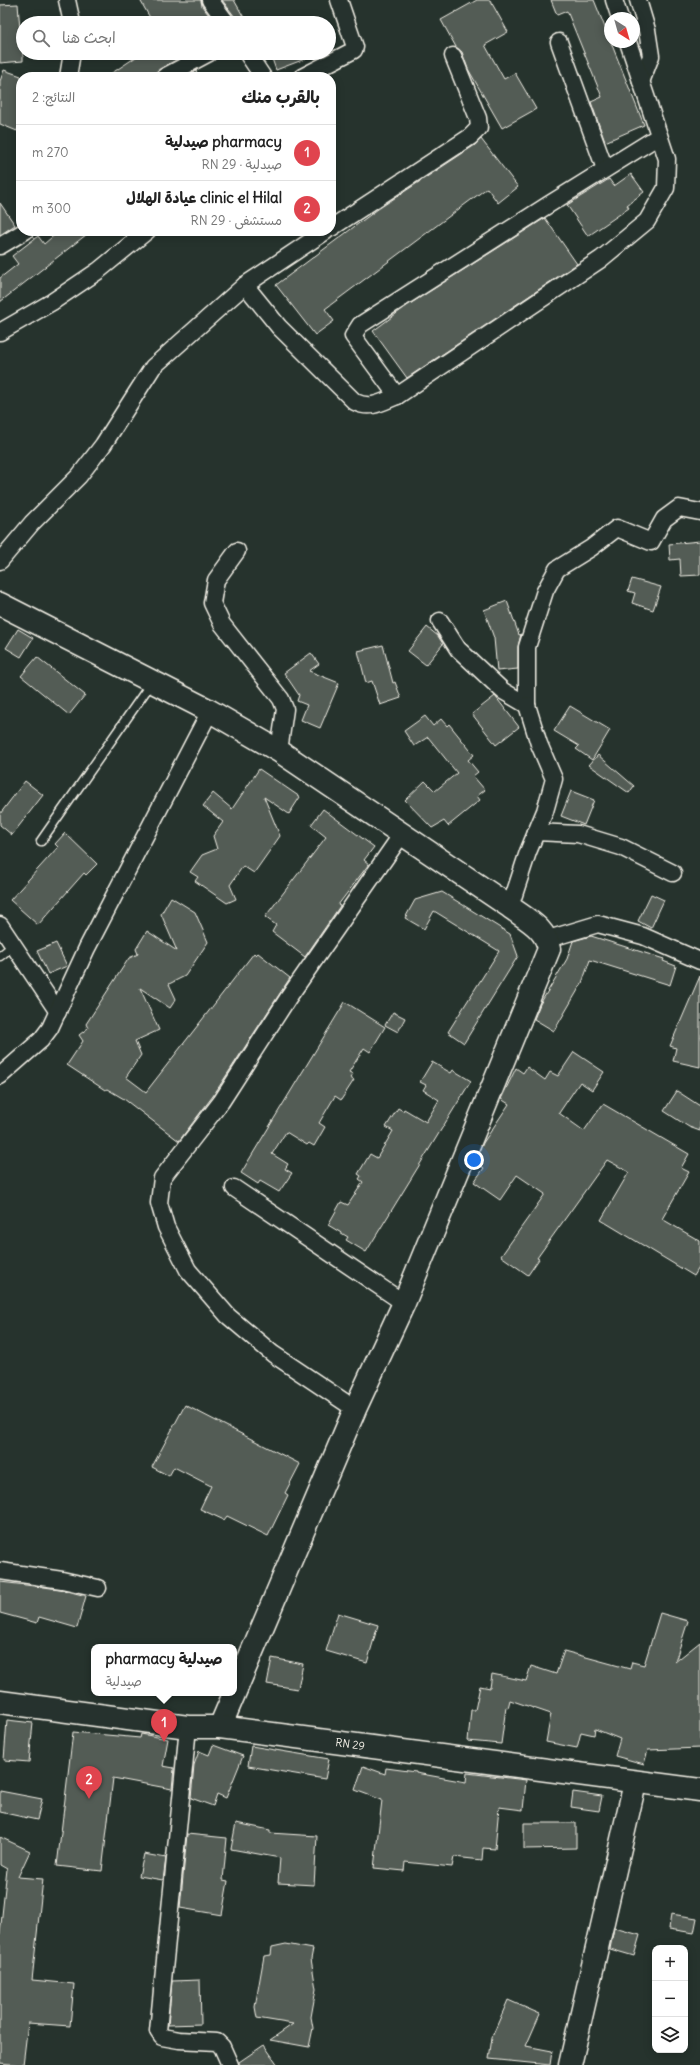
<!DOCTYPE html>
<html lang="ar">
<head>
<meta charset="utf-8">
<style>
  :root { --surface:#fff; --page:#f6f6f6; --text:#222; --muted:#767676; --line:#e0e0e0; --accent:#2563eb }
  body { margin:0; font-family:Delius,"Playpen Sans Arabic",sans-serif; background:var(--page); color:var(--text); direction:rtl }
  .controls { position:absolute; right:12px; bottom:12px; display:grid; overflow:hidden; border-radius:8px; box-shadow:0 2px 10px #0003 }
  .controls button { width:36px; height:36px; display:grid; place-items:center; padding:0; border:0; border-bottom:1px solid var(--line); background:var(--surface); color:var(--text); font:20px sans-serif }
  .compass { position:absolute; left:604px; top:12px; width:36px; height:36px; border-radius:50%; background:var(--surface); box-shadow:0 2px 10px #0003; rotate:143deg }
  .you { position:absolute; left:474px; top:1160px; width:14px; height:14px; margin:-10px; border:3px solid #fff; border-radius:50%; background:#1a73e8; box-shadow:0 0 0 6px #1a73e833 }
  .badge { display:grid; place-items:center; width:26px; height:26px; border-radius:50%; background:var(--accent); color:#fff; font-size:13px; font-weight:700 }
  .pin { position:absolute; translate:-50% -33px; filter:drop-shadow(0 1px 2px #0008) }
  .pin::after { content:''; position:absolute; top:21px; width:14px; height:12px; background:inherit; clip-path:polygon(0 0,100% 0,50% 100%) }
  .popup { position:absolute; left:91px; top:1644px; width:146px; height:52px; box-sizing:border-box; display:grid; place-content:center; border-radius:8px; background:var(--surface); filter:drop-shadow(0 1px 3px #0005); font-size:13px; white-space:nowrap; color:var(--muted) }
  .popup b { font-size:15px; color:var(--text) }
  .popup::after { content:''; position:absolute; left:50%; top:100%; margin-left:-8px; border:8px solid transparent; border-top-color:var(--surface) }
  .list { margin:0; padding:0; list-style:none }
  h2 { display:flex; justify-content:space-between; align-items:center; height:52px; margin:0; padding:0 16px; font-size:17px }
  h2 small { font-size:13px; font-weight:400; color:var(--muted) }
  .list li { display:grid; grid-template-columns:26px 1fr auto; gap:12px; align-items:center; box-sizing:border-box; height:56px; padding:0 16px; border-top:1px solid var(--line) }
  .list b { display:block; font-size:15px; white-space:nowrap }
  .list p { margin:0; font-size:13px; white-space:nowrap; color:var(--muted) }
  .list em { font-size:13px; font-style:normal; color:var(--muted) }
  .icon { flex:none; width:22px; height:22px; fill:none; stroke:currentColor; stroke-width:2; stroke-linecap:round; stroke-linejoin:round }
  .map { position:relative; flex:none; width:700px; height:2065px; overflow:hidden; direction:ltr }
  .search { position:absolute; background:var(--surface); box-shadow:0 2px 10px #0003; left:16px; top:16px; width:320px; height:44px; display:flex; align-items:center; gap:10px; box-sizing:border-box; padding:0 14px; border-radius:22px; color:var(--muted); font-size:15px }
  .panel { position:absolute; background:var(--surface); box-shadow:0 2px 10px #0003; left:16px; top:72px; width:320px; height:164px; border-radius:16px; direction:rtl }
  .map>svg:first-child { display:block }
</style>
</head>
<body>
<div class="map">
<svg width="700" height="2065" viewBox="0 0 700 2065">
  <rect width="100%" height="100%" fill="#26332d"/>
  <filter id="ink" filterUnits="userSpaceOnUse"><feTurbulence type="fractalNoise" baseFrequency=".025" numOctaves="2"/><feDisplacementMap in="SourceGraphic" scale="8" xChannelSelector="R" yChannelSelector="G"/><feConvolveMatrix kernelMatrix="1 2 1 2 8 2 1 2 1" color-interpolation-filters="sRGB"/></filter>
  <g filter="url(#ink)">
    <g fill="#525c55" stroke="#f4f1e8">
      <polygon points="140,0 201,0 202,6 215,23 153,23"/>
      <polygon points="222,0 234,0 247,23 236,23 235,17"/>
      <polygon points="477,0 490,0 508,32 485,45 504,79 515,73 536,109 502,128 468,69 462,52 456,47 441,20"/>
      <polygon points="551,0 594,0 644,125 605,142 591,102 602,97 567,11 557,15"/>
      <polygon points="18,4 20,30 23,29 23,61 0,63 0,5"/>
      <polygon points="142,53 186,53 187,54 160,69 155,77 106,77"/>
      <polygon points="270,53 318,53 318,54 276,70"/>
      <polygon points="4,70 21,76 21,122 17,131 0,124 0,81"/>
      <polygon points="196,71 199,77 184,77"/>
      <polygon points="481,139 518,187 498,203 487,188 325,309 334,321 315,335 276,285 378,209 475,145"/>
      <polygon points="631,174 644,192 627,205 629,208 588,236 567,205 609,179 614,186"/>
      <polygon points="0,203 15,225 0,235"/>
      <polygon points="545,218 577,264 407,378 373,331 408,305"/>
      <polygon points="59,231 91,231 0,302 0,278 18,264 12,256 38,236 44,244"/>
      <polygon points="700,541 700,575 681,576 680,559 670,560 669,544"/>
      <polygon points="632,579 661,587 653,610 632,603 635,593 628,591"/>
      <polygon points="507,601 519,635 521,634 518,647 518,669 497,671 494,638 484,610"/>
      <polygon points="427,627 438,636 443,644 426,665 408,651"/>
      <polygon points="18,629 33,638 21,657 6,648"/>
      <polygon points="383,645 393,683 395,682 401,698 380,705 372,681 366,683 358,651"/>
      <polygon points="311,653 319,664 309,671 339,683 320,728 301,720 307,705 297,701 299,695 284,673"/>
      <polygon points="37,657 85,695 69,715 21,676"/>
      <polygon points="495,696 519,727 496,745 472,714"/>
      <polygon points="570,706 610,730 592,760 576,749 579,746 554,731"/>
      <polygon points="425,716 433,726 441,719 447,726 449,724 474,755 468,760 478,772 473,776 485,790 477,796 480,800 448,826 444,821 432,828 405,800 425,781 435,791 457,773 428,737 414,746 404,731"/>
      <polygon points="598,755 634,786 629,793 589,765"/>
      <polygon points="259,769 300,797 289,814 264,797 280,836 254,873 243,866 230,885 236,899 227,903 195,881 198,877 190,872 202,855 217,849 213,836 223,822 203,806 213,793 232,809"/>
      <polygon points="25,781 43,795 12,835 0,825 0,814"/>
      <polygon points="571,791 594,800 584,825 561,816"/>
      <polygon points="323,809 374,847 364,860 369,864 338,905 340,906 305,957 272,932 276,925 265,917 326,837 311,825"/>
      <polygon points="65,833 97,864 86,875 84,873 38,925 10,900 58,847 55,844"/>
      <polygon points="442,892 510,934 518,956 464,1043 448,1032 499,951 434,911 424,929 405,918 415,900"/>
      <polygon points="651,894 664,900 651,928 638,921"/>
      <polygon points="171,897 195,912 208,942 185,976 169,984 176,999 170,1008 140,988 159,1030 135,1041 141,1055 126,1077 146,1092 254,953 256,955 258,953 290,978 213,1096 179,1141 124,1099 107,1089 105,1090 67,1065 83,1041 79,1035 88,1028 86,1024 129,958 138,954 136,949 147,931 177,951 161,914"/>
      <polygon points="591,936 664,959 663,961 676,966 670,985 590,960 582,983 554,1031 534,1019 540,1004 567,959 573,941"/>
      <polygon points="56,943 67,966 48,974 37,951"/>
      <polygon points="700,976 700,1067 673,1061 676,1048 670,1046"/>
      <polygon points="345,1002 385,1027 370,1052 364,1048 349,1072 353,1074 350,1078 354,1080 341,1100 335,1096 319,1123 325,1127 314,1146 309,1143 307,1145 286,1132 272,1154 288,1164 285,1169 292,1173 279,1192 260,1181 258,1184 241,1173"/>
      <polygon points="393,1012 405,1018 398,1032 385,1025"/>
      <polygon points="574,1052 604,1072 592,1090 580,1082 559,1113 584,1131 603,1104 689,1154 681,1168 689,1172 662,1219 700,1241 700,1266 694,1276 601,1220 629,1172 607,1160 537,1258 539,1259 528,1275 501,1256 545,1194 517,1175 500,1200 474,1182 484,1168 475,1162 483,1143 509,1104 501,1099 516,1068 523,1073 527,1067 545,1080 550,1072 558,1076"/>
      <polygon points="432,1062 451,1073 453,1070 471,1081 366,1252 346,1240 348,1237 328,1225 341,1202 348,1205 363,1182 359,1179 361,1176 358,1174 370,1154 377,1158 393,1131 386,1127 398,1108 403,1111 404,1109 426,1122 439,1100 423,1090 426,1085 420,1082"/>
      <polygon points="677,1091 700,1106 700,1131 689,1127 664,1111"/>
      <polygon points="185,1405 300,1464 285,1493 288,1495 268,1536 227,1516 224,1520 200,1509 211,1486 174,1467 169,1476 152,1467"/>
      <polygon points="0,1582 60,1589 86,1596 77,1628 39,1617 37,1623 0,1613"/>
      <polygon points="338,1613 378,1625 367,1663 326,1651"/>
      <polygon points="660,1613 688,1621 675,1662 700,1642 700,1748 648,1750 644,1764 615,1756 620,1739 595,1729 594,1735 581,1732 577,1748 546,1742 551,1714 510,1700 508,1708 506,1707 501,1744 468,1741 471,1710 475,1710 480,1686 490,1688 492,1674 526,1681 531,1666 556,1674 564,1651 630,1669 632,1662 644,1665"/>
      <polygon points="272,1658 303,1664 298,1689 267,1684"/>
      <polygon points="7,1720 33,1723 29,1762 4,1760"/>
      <polygon points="73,1732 140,1738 141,1734 168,1739 163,1766 174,1768 172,1789 113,1778 102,1871 57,1866"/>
      <polygon points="213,1745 243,1756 226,1798 217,1794 213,1806 191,1798 194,1765 199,1751 209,1755"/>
      <polygon points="251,1746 329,1759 325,1779 248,1766"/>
      <polygon points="363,1766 385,1774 386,1768 416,1772 416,1773 466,1782 467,1773 526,1780 523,1810 499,1807 495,1849 483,1848 482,1860 454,1857 452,1867 405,1862 404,1871 374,1868 382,1800 355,1790"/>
      <polygon points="0,1791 42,1799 37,1820 0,1812"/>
      <polygon points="573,1792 602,1796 599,1811 571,1807"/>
      <polygon points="236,1823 270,1830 270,1833 317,1836 314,1885 278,1883 280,1858 231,1849"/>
      <polygon points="524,1823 576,1823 576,1848 524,1849"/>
      <polygon points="187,1834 227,1838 223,1880 228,1881 222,1915 180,1908"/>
      <polygon points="0,1837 30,1851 18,1877 43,1879 32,1980 74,1984 70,2026 28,2023 23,2065 0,2063 0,1934 7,1869 0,1865"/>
      <polygon points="144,1854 166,1858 163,1880 139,1876"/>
      <polygon points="671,1914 697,1918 694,1933 669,1929"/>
      <polygon points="614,1928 640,1935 634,1956 610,1949"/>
      <polygon points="286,1944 313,1949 311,1959 316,1989 311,2017 313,2028 309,2047 270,2040 293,2024 257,2018 255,2007 264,1956 271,1955 272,1947"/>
      <polygon points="200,1980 201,2024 168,2025 172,1981"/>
      <polygon points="508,2000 540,2014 526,2046 552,2051 550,2065 489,2059 492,2037"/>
      <polygon points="264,2045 278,2065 239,2065 239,2062"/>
    </g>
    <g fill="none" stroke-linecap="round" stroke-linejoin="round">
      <g stroke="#f4f1e8" stroke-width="11">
        <g id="lane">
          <polyline points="41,841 152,682"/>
          <polyline points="0,956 14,945"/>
        </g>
      </g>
      <g stroke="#f4f1e8" stroke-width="19">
        <g id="street">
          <polyline points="67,0 72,23"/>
          <polyline points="210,0 227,23"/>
          <polyline points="614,0 620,18"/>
          <polyline points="638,0 647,30 651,56 641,82"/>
          <polyline points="559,42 605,169"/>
          <polyline points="247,53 263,77"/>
          <polyline points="68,77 72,53"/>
          <polyline points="164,77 209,53"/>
          <polyline points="302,77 354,50 355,47 339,0"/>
          <polyline points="331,228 470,137 479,128 478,118 453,56"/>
          <polyline points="0,246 25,231"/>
          <path d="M245,285L279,327L355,402C371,410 382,402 397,396L601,259L647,221L666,188L667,159L628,42"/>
          <polyline points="0,332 52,302 98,271 147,231"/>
          <polyline points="397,396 353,336 360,325 548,205 659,136"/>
          <polyline points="237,551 216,580 212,603 222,624 281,699 285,709 279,751"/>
          <polyline points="0,561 32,523 79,476 103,445 153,367 245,285 326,231"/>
          <polyline points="440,621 458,649 503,691 527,705 527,647 545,591 557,569 591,548 617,528 651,542 664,519 679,508 700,512"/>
          <polyline points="536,832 578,834 621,847 673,873"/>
          <polyline points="510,907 528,852 545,811 554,779 539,744 527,705"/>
          <polyline points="0,925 58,1012"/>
          <polyline points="548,939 598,924 643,936 700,961"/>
          <polyline points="0,1076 41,1040 50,1028 87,948 210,711"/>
          <polyline points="234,1188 404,1303"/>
          <polyline points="355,1409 273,1354 228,1316 188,1270 166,1227 159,1203 162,1178 221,1102 288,998 402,834"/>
          <polyline points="0,1571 62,1580 98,1588"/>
          <polyline points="188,1727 158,2031 162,2037 179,2040 217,2042 222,2047 230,2065"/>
        </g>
      </g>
      <g stroke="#f4f1e8" stroke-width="25">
        <g id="secondary">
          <path d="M0,604L210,711L279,751L510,907C526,919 546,928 549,949L404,1303L355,1409L220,1727"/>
          <polyline points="570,2065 635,1783"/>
        </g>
      </g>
      <g stroke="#f4f1e8" stroke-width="25">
        <g id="primary">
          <path id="s1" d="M0,1702L188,1727H220L700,1790"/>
        </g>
      </g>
      <use href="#lane" stroke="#26332d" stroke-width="8"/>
      <use href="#street" stroke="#26332d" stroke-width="16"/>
      <use href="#secondary" stroke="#26332d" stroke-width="22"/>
      <use href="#primary" stroke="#26332d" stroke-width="22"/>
    </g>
  </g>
  <g text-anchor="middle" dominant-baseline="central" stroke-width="3" stroke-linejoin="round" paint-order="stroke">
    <g font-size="11" fill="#f4f1e8" stroke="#26332d">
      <text stroke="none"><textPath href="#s1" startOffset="353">RN 29</textPath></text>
    </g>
  </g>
</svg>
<div class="controls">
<button>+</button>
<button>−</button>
<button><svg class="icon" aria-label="layers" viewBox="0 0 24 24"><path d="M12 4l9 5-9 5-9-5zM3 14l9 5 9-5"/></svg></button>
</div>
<svg class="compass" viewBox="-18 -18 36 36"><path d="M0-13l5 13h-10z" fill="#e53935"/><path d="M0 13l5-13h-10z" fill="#767676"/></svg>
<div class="you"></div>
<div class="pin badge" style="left:164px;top:1742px;background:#e0444e">1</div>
<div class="popup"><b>pharmacy صيدلية</b>صيدلية</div>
<div class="pin badge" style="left:89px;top:1799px;background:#e0444e">2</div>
<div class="search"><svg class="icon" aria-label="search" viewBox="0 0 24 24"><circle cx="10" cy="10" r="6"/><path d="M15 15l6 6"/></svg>ابحث هنا</div>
<section class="panel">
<h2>بالقرب منك<small>النتائج: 2</small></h2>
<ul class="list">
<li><span class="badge" style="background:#e0444e">1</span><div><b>pharmacy صيدلية</b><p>صيدلية · RN 29</p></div><em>270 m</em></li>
<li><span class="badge" style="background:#e0444e">2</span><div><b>clinic el Hilal عيادة الهلال</b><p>مستشفى · RN 29</p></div><em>300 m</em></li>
</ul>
</section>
</div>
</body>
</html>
